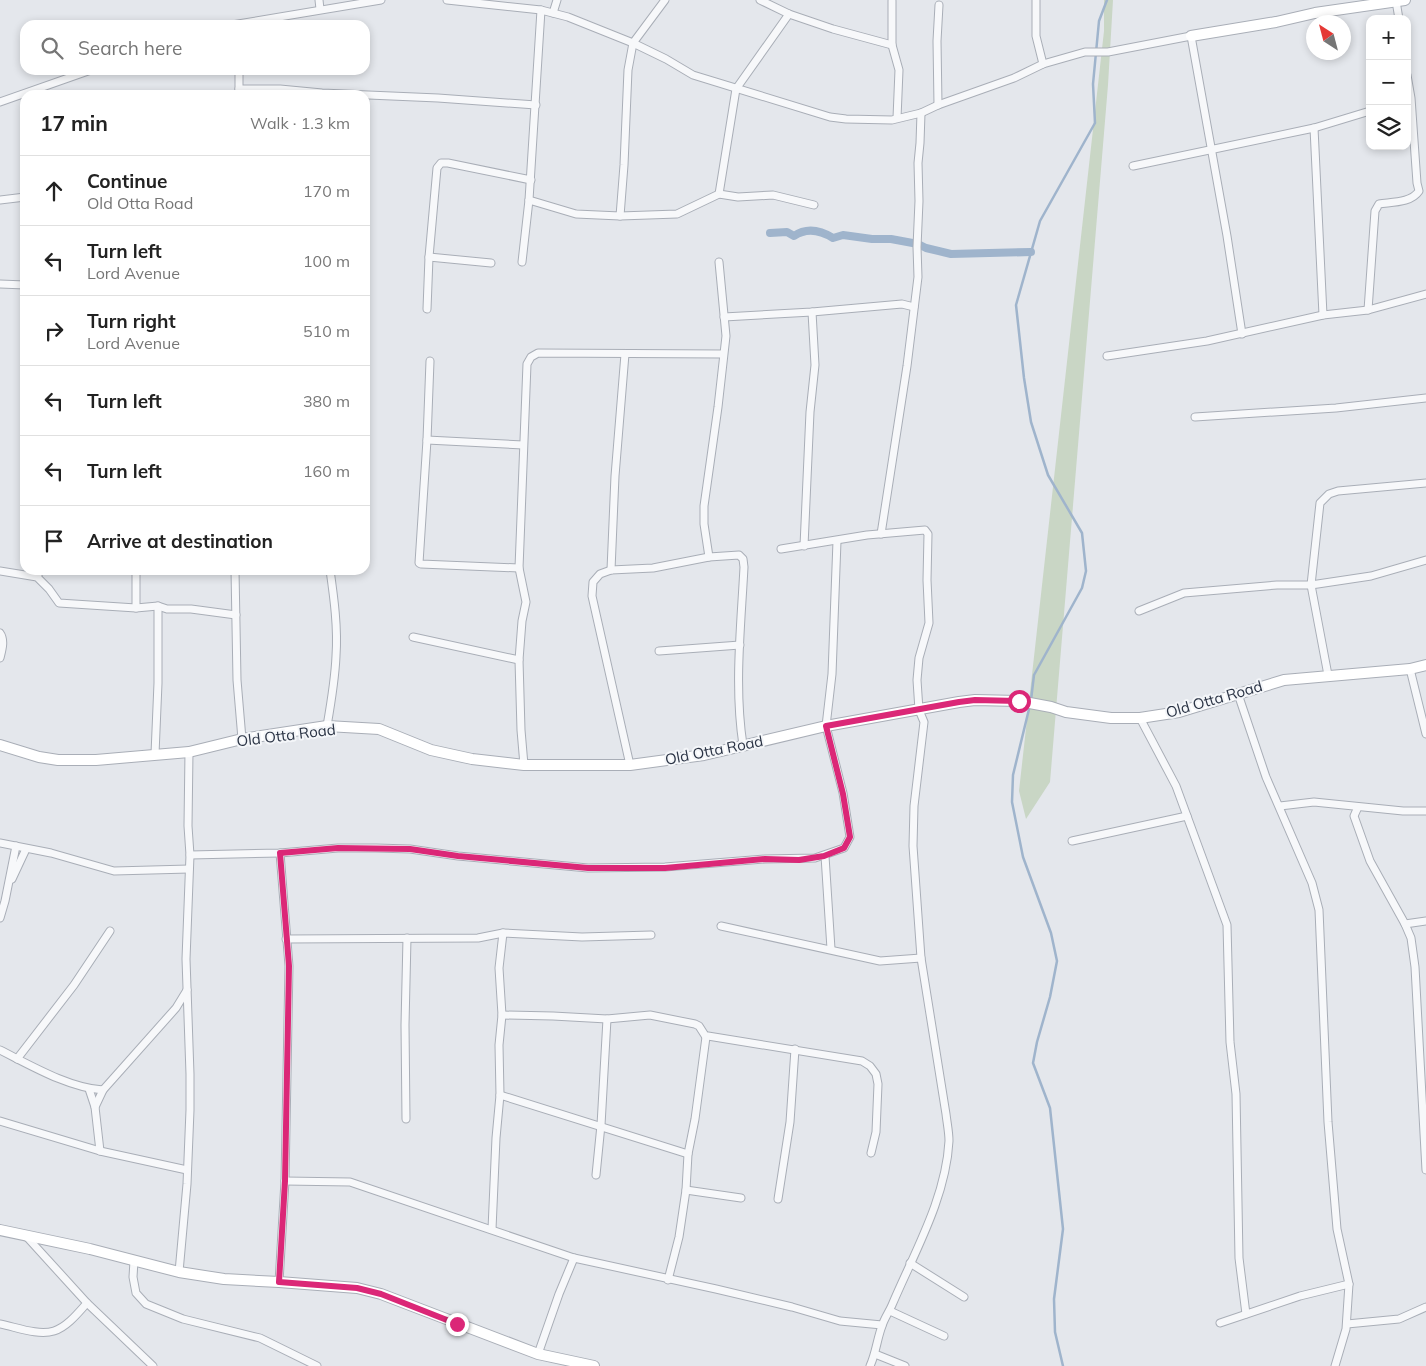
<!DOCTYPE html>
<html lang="en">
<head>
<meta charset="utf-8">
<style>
  :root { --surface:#fff; --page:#f6f6f6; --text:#222; --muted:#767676; --line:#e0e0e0 }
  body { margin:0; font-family:Mulish,sans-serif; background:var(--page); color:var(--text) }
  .controls { position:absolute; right:15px; top:15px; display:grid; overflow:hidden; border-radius:10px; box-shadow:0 2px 8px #0003 }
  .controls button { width:45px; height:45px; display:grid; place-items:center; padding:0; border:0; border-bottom:1px solid var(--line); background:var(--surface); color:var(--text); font:25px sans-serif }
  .compass { position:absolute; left:1306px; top:15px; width:45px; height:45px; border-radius:50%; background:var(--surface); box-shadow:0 2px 8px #0003; rotate:324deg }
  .stop { position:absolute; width:15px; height:15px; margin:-11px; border:4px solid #db2777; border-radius:50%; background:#fff }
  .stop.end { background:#db2777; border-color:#fff; box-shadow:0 1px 5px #0008 }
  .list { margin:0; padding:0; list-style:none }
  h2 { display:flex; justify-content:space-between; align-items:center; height:65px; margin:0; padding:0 20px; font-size:21px }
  h2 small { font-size:16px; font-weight:400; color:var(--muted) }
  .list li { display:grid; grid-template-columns:32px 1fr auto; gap:15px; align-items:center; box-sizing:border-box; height:70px; padding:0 20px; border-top:1px solid var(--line) }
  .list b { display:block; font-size:19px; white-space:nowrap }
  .list p { margin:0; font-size:16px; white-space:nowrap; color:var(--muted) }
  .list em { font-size:16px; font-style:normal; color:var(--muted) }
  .icon { flex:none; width:28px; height:28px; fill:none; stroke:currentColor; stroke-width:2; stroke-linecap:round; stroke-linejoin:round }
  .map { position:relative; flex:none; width:1426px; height:1366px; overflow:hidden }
  .search { position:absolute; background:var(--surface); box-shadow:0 2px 8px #0003; left:20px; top:20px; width:350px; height:55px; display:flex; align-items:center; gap:12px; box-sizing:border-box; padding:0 18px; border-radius:15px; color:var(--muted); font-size:19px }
  .panel { position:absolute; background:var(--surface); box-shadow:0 2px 8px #0003; left:20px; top:90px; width:350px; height:485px; border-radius:15px }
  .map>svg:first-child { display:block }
</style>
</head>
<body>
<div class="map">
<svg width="1426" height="1366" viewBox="0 0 1426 1366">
  <rect width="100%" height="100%" fill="#e4e7ec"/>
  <polygon fill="#c9d6c5" points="1104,0 1113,0 1108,85 1050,782 1026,819 1019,791 1104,31"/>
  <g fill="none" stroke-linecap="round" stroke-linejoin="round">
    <g stroke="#9fb4cc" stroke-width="2.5">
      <polyline points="1031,700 1034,675 1082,588 1086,571 1082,533 1048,475 1031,422 1024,378 1016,305 1040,221 1095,123 1093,84 1099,21 1107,0"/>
      <polyline points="1030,705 1013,775 1012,802 1023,857 1051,933 1057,961 1050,997 1037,1042 1033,1063 1050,1108 1063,1229 1054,1299 1055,1332 1063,1366"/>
    </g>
    <path stroke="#9fb4cc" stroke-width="8" d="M770,233L787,232L794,236C807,227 820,230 833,238L843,235L872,239H891L918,244L926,248L951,254L1031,252"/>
    <g stroke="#a9aeb7" stroke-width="9">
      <g id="street">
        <polyline points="319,0 320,9"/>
        <polyline points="447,0 541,10 568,17 633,43 666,59 693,75 830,117 846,119 892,120 921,113 938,105 1014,78 1043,64 1085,52 1108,52 1191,36 1227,236 1242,334"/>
        <polyline points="760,0 789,14 833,29 892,45"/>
        <polyline points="1036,0 1036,36 1043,64"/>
        <polyline points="892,1 892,45 899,70 897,118"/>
        <polyline points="1396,1 1399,19"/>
        <polyline points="553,13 557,0"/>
        <polyline points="232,25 381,0"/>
        <polyline points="239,70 239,95"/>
        <polyline points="239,89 280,89 322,93 438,98 536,105"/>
        <polyline points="0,102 91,70"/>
        <polyline points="938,105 937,41 939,5"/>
        <polyline points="1314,128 1323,315"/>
        <polyline points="1133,166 1314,128 1370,111"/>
        <polyline points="719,194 736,89 789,14"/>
        <polyline points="0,200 25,197"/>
        <polyline points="529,200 576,214 620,216 624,165 628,70 633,43 665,0"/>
        <polyline points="620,216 677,214 719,194 738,197 773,195 814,205"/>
        <polyline points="429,257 491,263"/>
        <polyline points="522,262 529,200 541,10"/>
        <polyline points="0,284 25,285"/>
        <polyline points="427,309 429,257 437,168 441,163 448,163 531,180"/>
        <path d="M1368,310L1375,211L1379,204C1392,202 1411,203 1419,191L1417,183L1411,98L1407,75"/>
        <polyline points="724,317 812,312 902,304 914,307"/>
        <polyline points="1107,356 1207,341 1323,315 1368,310 1426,294"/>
        <polyline points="430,361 427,440 419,563 421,564 519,568"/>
        <polyline points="1195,417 1336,408 1426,398"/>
        <polyline points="427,440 523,445"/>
        <polyline points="881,534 907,366 918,277 917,247 919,201 918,163 920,143 921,113"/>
        <polyline points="804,546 810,412 815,365 812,312"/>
        <path d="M781,549L867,535L925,530L928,534L927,580L929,623L919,658L917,680L919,710L924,722L914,806L913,846L921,958L946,1114C947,1123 949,1132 949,1141C946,1198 914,1253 892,1305C889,1312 884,1319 882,1326C877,1339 876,1353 870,1366"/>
        <polyline points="709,557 704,524 704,506 718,407 726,336 719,262"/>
        <polyline points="136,570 136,608"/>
        <polyline points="235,570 237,680 242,739"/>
        <polyline points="611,570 615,476 625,354"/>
        <polyline points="0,571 37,577 49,589 59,603 136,608 158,606 167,609 191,609 236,615"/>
        <polyline points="37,577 40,570"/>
        <polyline points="1139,611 1184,593 1277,585 1311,585 1371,576 1426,560"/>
        <path d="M0,633C5,640 2,650 0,658"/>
        <polyline points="413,637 519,660"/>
        <polyline points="659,651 740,645"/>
        <polyline points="1410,669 1426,734"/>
        <polyline points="1328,675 1311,585 1320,503 1329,494 1338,491 1426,483"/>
        <polyline points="1238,694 1266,777 1312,883 1319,910 1328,1122 1337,1229 1349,1284 1346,1329 1335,1366"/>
        <polyline points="1140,718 1176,786 1227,925 1230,1042 1236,1094 1239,1258 1246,1314"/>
        <path d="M327,726C331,703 335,680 336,656C338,628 334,598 330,570"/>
        <polyline points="155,754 158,683 158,606"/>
        <polyline points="524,765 521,730 519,660 522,621 526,602 519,568 527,364 531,357 538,353 723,354"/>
        <path d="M630,765L592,596L593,582L600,574L611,570L653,568L709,557L739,555L743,559L744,567C741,626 734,687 743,745"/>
        <polyline points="1280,806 1314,802 1403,811 1426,811"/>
        <polyline points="1358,807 1354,816 1370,861 1405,924 1411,938 1415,967 1426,1170"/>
        <polyline points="1072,841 1187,816"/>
        <polyline points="0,843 51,853 114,871 189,869"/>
        <polyline points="190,855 280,853 338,848 376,848 410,849 458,856 588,868 665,867 765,859 815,858 844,848 850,837 843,793 826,726 832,674 837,541"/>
        <polyline points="825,856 831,949"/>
        <polyline points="12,879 26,849"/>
        <polyline points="0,918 5,901 16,846"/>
        <polyline points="1405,924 1426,921"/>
        <polyline points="721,926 880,961 921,958"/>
        <polyline points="286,939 478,938 503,933 582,937 651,935"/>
        <polyline points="502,1015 553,1016 607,1019 650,1015 695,1024 699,1026 706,1037 708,1036 862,1061 870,1066 876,1074 878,1084 876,1132 871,1153"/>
        <path d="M0,1050C30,1065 69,1088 103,1090L176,1008L187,990"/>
        <polyline points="17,1059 74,985 110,931"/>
        <polyline points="89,1089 95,1107"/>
        <polyline points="500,1095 688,1154"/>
        <polyline points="406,1119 405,1025 407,938"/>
        <polyline points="0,1121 100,1151 187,1170"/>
        <polyline points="100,1151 95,1107 103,1090"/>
        <polyline points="596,1175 601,1125 607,1019"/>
        <polyline points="285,1181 350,1182 574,1258 716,1289 792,1307 840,1321 882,1325"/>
        <polyline points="686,1190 741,1198"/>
        <polyline points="778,1199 790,1122 795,1049"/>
        <polyline points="492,1229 496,1138 500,1095 499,1045 502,1015 499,968 503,933"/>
        <polyline points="26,1236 87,1303 153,1366"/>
        <polyline points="134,1261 133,1277 136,1293 146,1304 183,1319 260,1338 317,1366"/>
        <polyline points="910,1263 964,1297"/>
        <polyline points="179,1272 187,1184 190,1110 190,1074 186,959 190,855 188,826 189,752"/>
        <polyline points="668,1280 679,1237 686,1190 688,1154 695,1119 706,1037"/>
        <polyline points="279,1282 285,1181 289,966 280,853"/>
        <polyline points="890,1311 944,1336"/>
        <polyline points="1220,1323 1300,1296 1349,1284"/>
        <path d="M0,1324C16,1327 38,1336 54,1331C67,1327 78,1313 87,1303"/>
        <polyline points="1347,1324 1399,1319 1426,1307"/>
        <polyline points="538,1354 559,1294 574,1258"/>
        <polyline points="875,1354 905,1366"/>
      </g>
    </g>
    <g stroke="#a9aeb7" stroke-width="12">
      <g id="secondary">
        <polyline points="1191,36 1276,22 1315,13 1405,0"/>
        <polyline points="0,745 39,757 58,760 96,760 189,752 242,739 327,726 379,729 431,750 472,759 524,765 630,765 704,755 826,726 959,702 975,700 1019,701 1051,707 1066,712 1111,718 1140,718 1179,712 1284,680 1410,669 1426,665"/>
        <polyline points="0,1230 90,1249 179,1272 224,1279 279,1282 357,1288 381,1294 538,1354 594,1366"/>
      </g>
    </g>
    <use href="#street" stroke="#f7f8fa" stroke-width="7"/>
    <use href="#secondary" stroke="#fff" stroke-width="10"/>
  </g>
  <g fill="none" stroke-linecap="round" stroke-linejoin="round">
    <polyline stroke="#db2777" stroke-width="6" points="457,1324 381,1294 357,1288 279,1282 285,1181 289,966 280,853 338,848 410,849 458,856 588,868 665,868 765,859 799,860 824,856 844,848 850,837 843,794 826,726 959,702 975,700 1019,701"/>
  </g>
  <g text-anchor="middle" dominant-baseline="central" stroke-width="4" stroke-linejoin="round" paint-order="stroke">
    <g font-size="15" fill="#2b3445" stroke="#f4f6f9">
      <text transform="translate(1214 699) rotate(-16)">Old Otta Road</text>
      <text transform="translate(286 735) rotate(-7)">Old Otta Road</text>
      <text transform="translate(714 750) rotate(-11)">Old Otta Road</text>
    </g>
  </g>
</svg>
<div class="controls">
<button>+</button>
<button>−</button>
<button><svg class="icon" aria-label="layers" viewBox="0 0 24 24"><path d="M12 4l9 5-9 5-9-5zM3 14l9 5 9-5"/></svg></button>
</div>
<svg class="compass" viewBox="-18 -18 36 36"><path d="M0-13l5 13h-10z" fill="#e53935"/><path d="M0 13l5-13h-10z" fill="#767676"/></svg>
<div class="stop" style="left:1019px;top:701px"></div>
<div class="stop end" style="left:457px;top:1324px"></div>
<div class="search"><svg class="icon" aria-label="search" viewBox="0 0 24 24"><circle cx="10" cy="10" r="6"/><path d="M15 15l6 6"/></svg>Search here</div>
<section class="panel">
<h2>17 min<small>Walk · 1.3 km</small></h2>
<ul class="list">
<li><svg class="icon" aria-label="ahead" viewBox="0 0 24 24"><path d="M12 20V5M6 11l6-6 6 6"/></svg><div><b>Continue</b><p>Old Otta Road</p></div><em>170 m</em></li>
<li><svg class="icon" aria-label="left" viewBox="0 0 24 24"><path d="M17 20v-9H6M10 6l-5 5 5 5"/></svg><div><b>Turn left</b><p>Lord Avenue</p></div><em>100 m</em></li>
<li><svg class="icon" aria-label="right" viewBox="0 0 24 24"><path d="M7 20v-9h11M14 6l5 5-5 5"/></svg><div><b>Turn right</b><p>Lord Avenue</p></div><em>510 m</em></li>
<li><svg class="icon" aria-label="left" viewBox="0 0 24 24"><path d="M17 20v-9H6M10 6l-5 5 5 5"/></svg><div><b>Turn left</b></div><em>380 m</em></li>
<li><svg class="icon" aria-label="left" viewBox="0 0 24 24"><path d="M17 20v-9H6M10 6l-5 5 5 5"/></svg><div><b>Turn left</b></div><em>160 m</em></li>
<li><svg class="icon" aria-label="arrive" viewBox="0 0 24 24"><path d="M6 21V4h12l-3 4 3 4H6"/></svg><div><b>Arrive at destination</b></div></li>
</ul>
</section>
</div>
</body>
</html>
